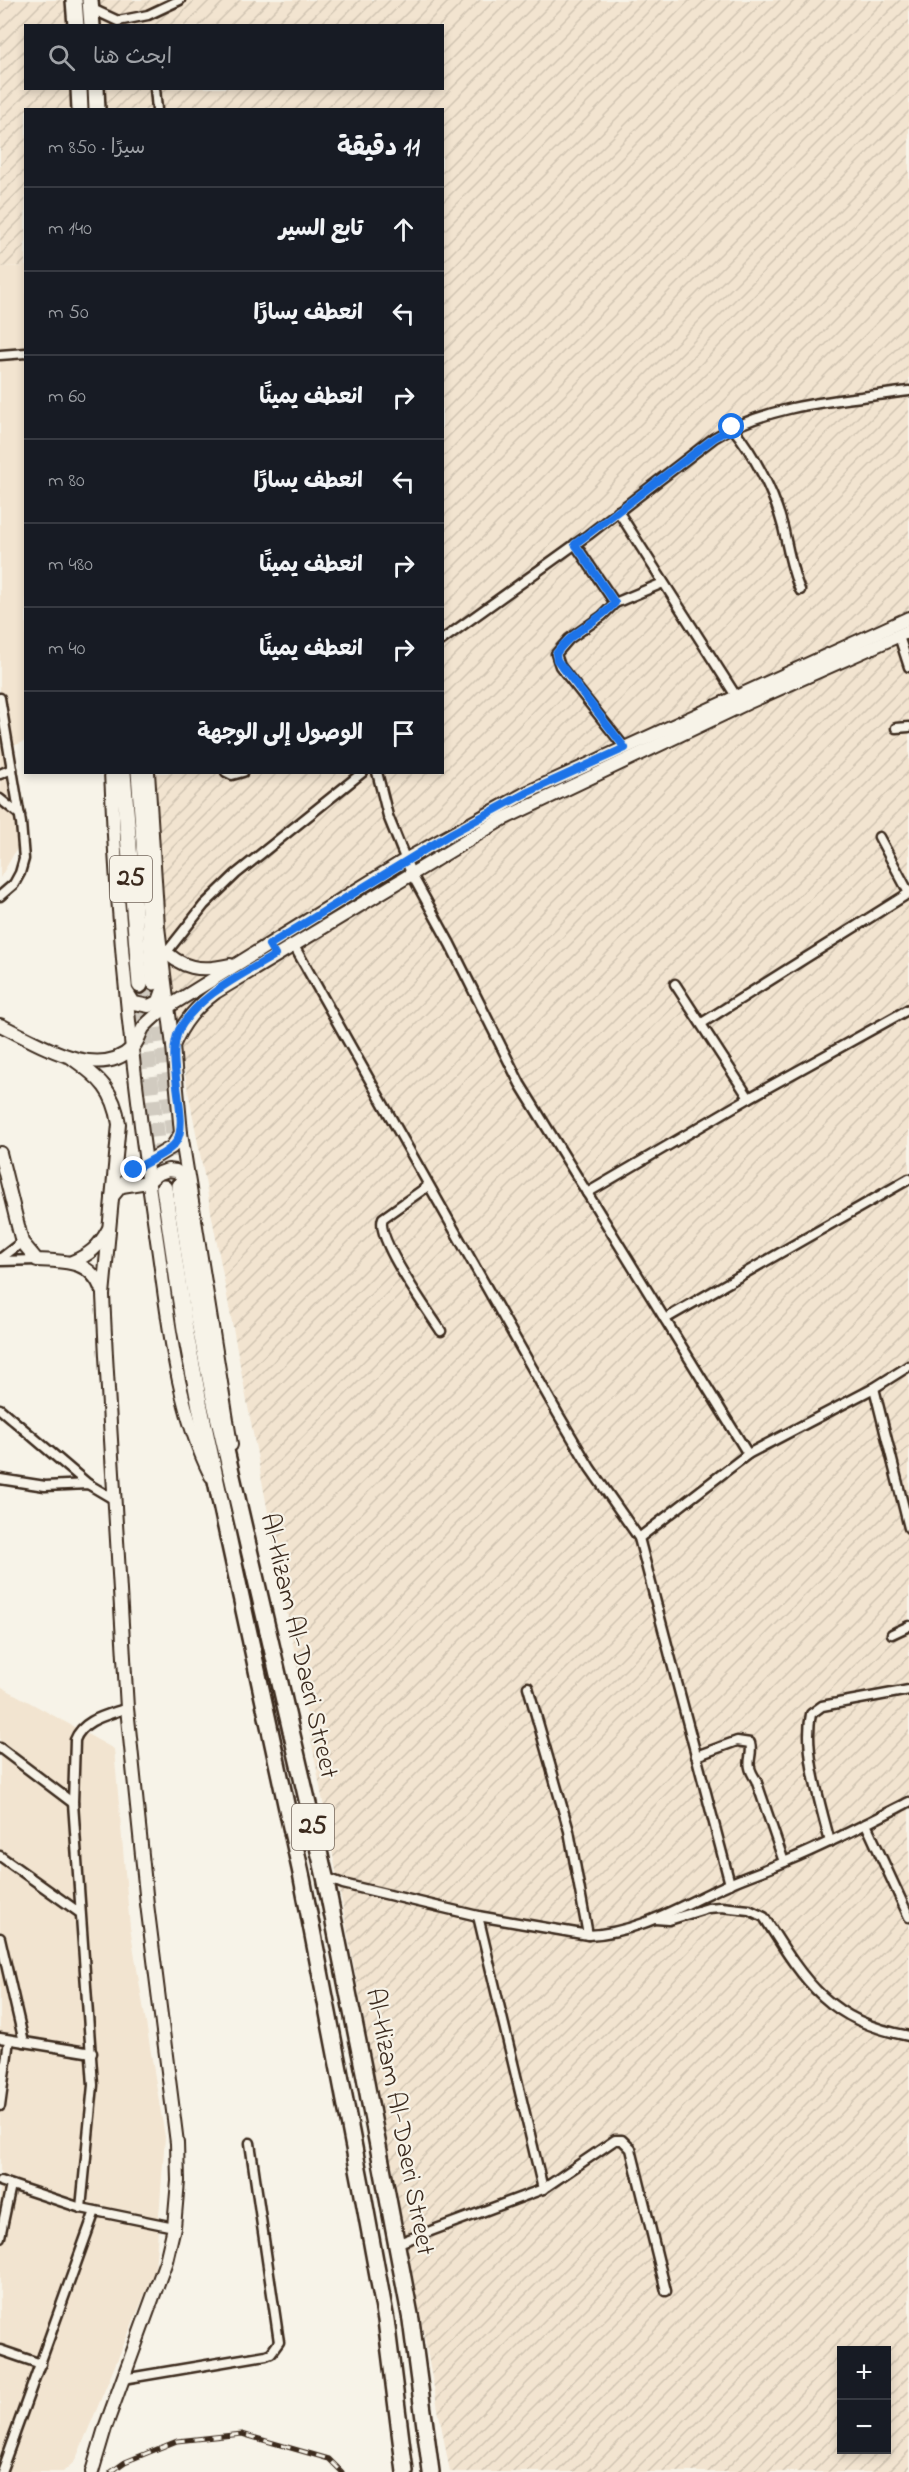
<!DOCTYPE html>
<html lang="ar">
<head>
<meta charset="utf-8">
<style>
  :root { --surface:#171b24; --page:#20242c; --text:#f1f3f6; --muted:#9ea1a6; --line:#363941 }
  body { margin:0; font-family:"Indie Flower","Playpen Sans Arabic",sans-serif; background:var(--page); color:var(--text); direction:rtl }
  .controls { position:absolute; right:18px; bottom:18px; display:grid; overflow:hidden; border-radius:0px; box-shadow:0 3px 9px #0003 }
  .controls button { width:54px; height:54px; display:grid; place-items:center; padding:0; border:0; border-bottom:2px solid var(--line); background:var(--surface); color:var(--text); font:30px sans-serif }
  .stop { position:absolute; width:18px; height:18px; margin:-14px; border:4px solid #1a73e8; border-radius:50%; background:#fff }
  .stop.end { background:#1a73e8; border-color:#fff; box-shadow:0 2px 6px #0008 }
  .list { margin:0; padding:0; list-style:none }
  h2 { display:flex; justify-content:space-between; align-items:center; height:78px; margin:0; padding:0 24px; font-size:26px }
  h2 small { font-size:20px; font-weight:400; color:var(--muted) }
  .list li { display:grid; grid-template-columns:39px 1fr auto; gap:18px; align-items:center; box-sizing:border-box; height:84px; padding:0 24px; border-top:2px solid var(--line) }
  .list b { display:block; font-size:22px; white-space:nowrap }
  .list em { font-size:20px; font-style:normal; color:var(--muted) }
  .icon { flex:none; width:33px; height:33px; fill:none; stroke:currentColor; stroke-width:2; stroke-linecap:round; stroke-linejoin:round }
  .map { position:relative; flex:none; width:909px; height:2472px; overflow:hidden; direction:ltr }
  .search { position:absolute; background:var(--surface); box-shadow:0 3px 9px #0003; left:24px; top:24px; width:420px; height:66px; display:flex; align-items:center; gap:15px; box-sizing:border-box; padding:0 21px; border-radius:0px; color:var(--muted); font-size:22px }
  .panel { position:absolute; background:var(--surface); box-shadow:0 3px 9px #0003; left:24px; top:108px; width:420px; height:666px; border-radius:0px; direction:rtl }
  .map>svg:first-child { display:block }
</style>
</head>
<body>
<div class="map">
<svg width="909" height="2472" viewBox="0 0 909 2472">
  <defs>
    <pattern id="industrial-furrows" width="10" height="10" patternUnits="userSpaceOnUse" patternTransform="scale(1.5)"><rect width="10" height="10" fill="#f2e4d0"/><path d="M-1 1l2-2M0 10L10 0M9 11l2-2" fill="none" stroke="#d0c4b2"/></pattern>
  </defs>
  <rect width="100%" height="100%" fill="#f7f3e8"/>
  <filter id="ink" filterUnits="userSpaceOnUse"><feTurbulence type="fractalNoise" baseFrequency=".0167" numOctaves="2"/><feDisplacementMap in="SourceGraphic" scale="12" xChannelSelector="R" yChannelSelector="G"/><feConvolveMatrix kernelMatrix="1 2 1 2 8 2 1 2 1" color-interpolation-filters="sRGB"/></filter>
  <g filter="url(#ink)">
    <g fill="#f2e4d0">
      <polygon points="26,266 26,741 10,747 19,845 0,878 0,267"/>
      <polygon points="0,1686 114,1749 130,1927 165,2137 155,2270 75,2461 63,2472 0,2472"/>
    </g>
    <path fill="url(#industrial-furrows)" fill-rule="evenodd" d="M0,0H909V2472H450L172,1006L115,773L442,772V110H26L25,266L0,267ZM26,26H442V88H26ZM842,2350H886V2450H842Z"/>
    <g fill="none" stroke-linecap="round" stroke-linejoin="round">
      <g stroke="#d1cbc0" stroke-width="15" stroke-dasharray="15 8" stroke-linecap="butt">
        <polyline points="154,982 179,1183"/>
        <polyline points="140,985 163,1184"/>
      </g>
      <g stroke="#3b2a1e" stroke-width="13">
        <g id="street">
          <polyline points="90,8 118,21 148,15 180,0"/>
          <polyline points="155,88 157,110"/>
          <polyline points="0,355 26,353"/>
          <path d="M732,427C754,454 774,492 783,527C788,548 791,569 800,590"/>
          <polyline points="618,511 736,696"/>
          <polyline points="575,544 615,603"/>
          <polyline points="899,636 909,667"/>
          <path d="M442,640L588,535L714,438C771,403 844,400 909,391"/>
          <polyline points="0,698 21,823 24,859 20,873 14,884 0,896"/>
          <polyline points="896,728 909,727"/>
          <polyline points="625,748 560,666 556,654 569,639 602,616 615,603 663,583"/>
          <polyline points="226,772 232,775 243,772"/>
          <polyline points="377,772 388,816 411,873 450,944 520,1084 748,1454"/>
          <polyline points="0,774 12,769"/>
          <polyline points="0,799 20,815"/>
          <polyline points="879,837 909,893"/>
          <polyline points="293,944 558,1414 590,1468 639,1538 730,1884"/>
          <polyline points="166,953 204,905 236,874 363,772"/>
          <polyline points="675,984 749,1098"/>
          <polyline points="702,1023 909,893"/>
          <path d="M428,1186L383,1218C374,1237 428,1311 441,1331"/>
          <polyline points="587,1193 749,1098 909,1009"/>
          <polyline points="0,1259 22,1242"/>
          <polyline points="0,1261 37,1260"/>
          <polyline points="665,1319 909,1179"/>
          <polyline points="874,1388 909,1528"/>
          <polyline points="0,1409 88,1484"/>
          <polyline points="0,1479 45,1486 88,1484 115,1500"/>
          <polyline points="639,1538 748,1454 874,1388 909,1366"/>
          <polyline points="892,1634 909,1626"/>
          <polyline points="528,1687 569,1831 588,1935"/>
          <polyline points="0,1748 73,1803"/>
          <path d="M696,1756L737,1741L750,1743C754,1758 743,1761 756,1780L784,1862"/>
          <polyline points="866,1824 909,1917"/>
          <path d="M830,1842C821,1806 803,1751 811,1714L822,1706L909,1690"/>
          <polyline points="0,1856 80,1913"/>
          <path d="M325,1877L343,1884L478,1916L588,1935C640,1933 683,1904 729,1884C749,1875 769,1869 789,1860C830,1843 870,1822 909,1802"/>
          <polyline points="478,1916 543,2189"/>
          <path d="M655,1919L669,1920L708,1908L721,1907L749,1910L764,1917C805,1982 828,2021 909,2036"/>
          <polyline points="0,1938 24,2042"/>
          <polyline points="0,2038 92,2053"/>
          <polyline points="0,2106 9,2040"/>
          <polyline points="0,2181 81,2208 174,2227"/>
          <path d="M81,2208L93,2085L73,1803L75,1740C83,1719 108,1715 127,1708"/>
          <polyline points="0,2237 11,2185"/>
          <polyline points="396,2244 543,2189 615,2140 622,2140 631,2149 666,2291"/>
          <polyline points="0,2350 41,2364"/>
          <polyline points="123,2379 266,2355 271,2353 279,2342 250,2143"/>
          <polyline points="1,2472 95,2211"/>
        </g>
      </g>
      <g stroke="#3b2a1e" stroke-width="16">
        <g id="secondary">
          <path d="M111,772C117,931 134,1089 158,1247C169,1323 176,1406 211,1476"/>
          <polyline points="148,772 158,927 173,1046 181,1133 231,1445"/>
          <path d="M160,947C182,969 200,972 230,965"/>
          <polyline points="127,992 134,1003 149,1006 159,1001 164,987"/>
          <path d="M0,1025C35,1041 97,1083 132,1048C138,1043 139,1035 143,1028C148,1022 154,1017 160,1012L405,860L526,793L909,618"/>
          <path d="M173,1046C183,1022 196,1007 216,992L503,819L747,703L909,631"/>
          <path d="M73,1059C100,1078 114,1091 119,1124L103,1295L106,1356L127,1708L147,1904L177,2143L178,2181L174,2227L166,2261L105,2428L92,2472"/>
          <path d="M0,1153L22,1242L37,1260C64,1261 92,1260 102,1291"/>
          <polyline points="122,1186 148,1182 157,1174 168,1170 176,1171 188,1181"/>
          <polyline points="112,1197 134,1170 172,1147 181,1133"/>
          <path d="M72,1262C89,1255 99,1247 108,1230"/>
        </g>
      </g>
      <g stroke="#3b2a1e" stroke-width="20">
        <g id="highway">
          <polyline points="74,0 76,26"/>
          <polyline points="90,0 92,26"/>
          <polyline points="79,88 80,110"/>
          <polyline points="96,88 97,110"/>
          <polyline points="123,772 140,985"/>
          <polyline points="139,772 154,982"/>
          <polyline points="179,1186 198,1317 215,1403 325,1877 364,2072 411,2320 431,2472"/>
          <polyline points="164,1188 185,1329 200,1407 302,1878 361,2184 386,2320 405,2472"/>
        </g>
      </g>
      <use href="#street" stroke="#f7f3e8" stroke-width="8"/>
      <use href="#secondary" stroke="#f7f3e8" stroke-width="12"/>
      <use href="#highway" stroke="#f7f3e8" stroke-width="15"/>
      <g stroke="#3b2a1e" stroke-width="5">
        <polyline id="rail" points="111,2472 125,2462 177,2441 242,2434 329,2459 342,2472"/>
      </g>
      <use href="#rail" stroke="#f7f3e8" stroke-width="3" stroke-dasharray="9" stroke-linecap="butt"/>
    </g>
  </g>
  <g fill="none" stroke-linecap="round" stroke-linejoin="round" filter="url(#ink)">
    <path stroke="#1a73e8" stroke-width="8" d="M134,1170C147,1161 168,1154 176,1142C191,1121 164,1061 179,1030C198,995 242,975 275,955L269,945L452,833L526,793L625,748L557,660L556,654C570,632 598,622 615,603L575,544L714,438L732,427"/>
  </g>
  <g text-anchor="middle" dominant-baseline="central" stroke-width="4.5" stroke-linejoin="round" paint-order="stroke">
    <g fill="#f7f3e8" stroke="#73665b" stroke-width="1.5">
      <rect x="110" y="856" width="42" height="46" rx="4.5"/>
      <rect x="292" y="1804" width="42" height="46" rx="4.5"/>
    </g>
    <g font-size="26" font-weight="bold" fill="#3b2a1e">
      <text x="131" y="879">25</text>
      <text x="313" y="1827">25</text>
    </g>
    <g font-size="27" fill="#3b2a1e" stroke="#f7f3e8">
      <text transform="translate(298 1646) rotate(77)">Al-Hizam Al-Daeri Street</text>
      <text transform="translate(399 2122) rotate(79)">Al-Hizam Al-Daeri Street</text>
    </g>
  </g>
</svg>
<div class="controls">
<button>+</button>
<button>−</button>
</div>
<div class="stop" style="left:732px;top:427px"></div>
<div class="stop end" style="left:134px;top:1170px"></div>
<div class="search"><svg class="icon" aria-label="search" viewBox="0 0 24 24"><circle cx="10" cy="10" r="6"/><path d="M15 15l6 6"/></svg>ابحث هنا</div>
<section class="panel">
<h2>11 دقيقة<small>سيرًا · 850 m</small></h2>
<ul class="list">
<li><svg class="icon" aria-label="ahead" viewBox="0 0 24 24"><path d="M12 20V5M6 11l6-6 6 6"/></svg><div><b>تابع السير</b></div><em>140 m</em></li>
<li><svg class="icon" aria-label="left" viewBox="0 0 24 24"><path d="M17 20v-9H6M10 6l-5 5 5 5"/></svg><div><b>انعطف يسارًا</b></div><em>50 m</em></li>
<li><svg class="icon" aria-label="right" viewBox="0 0 24 24"><path d="M7 20v-9h11M14 6l5 5-5 5"/></svg><div><b>انعطف يمينًا</b></div><em>60 m</em></li>
<li><svg class="icon" aria-label="left" viewBox="0 0 24 24"><path d="M17 20v-9H6M10 6l-5 5 5 5"/></svg><div><b>انعطف يسارًا</b></div><em>80 m</em></li>
<li><svg class="icon" aria-label="right" viewBox="0 0 24 24"><path d="M7 20v-9h11M14 6l5 5-5 5"/></svg><div><b>انعطف يمينًا</b></div><em>480 m</em></li>
<li><svg class="icon" aria-label="right" viewBox="0 0 24 24"><path d="M7 20v-9h11M14 6l5 5-5 5"/></svg><div><b>انعطف يمينًا</b></div><em>40 m</em></li>
<li><svg class="icon" aria-label="arrive" viewBox="0 0 24 24"><path d="M6 21V4h12l-3 4 3 4H6"/></svg><div><b>الوصول إلى الوجهة</b></div></li>
</ul>
</section>
</div>
</body>
</html>
